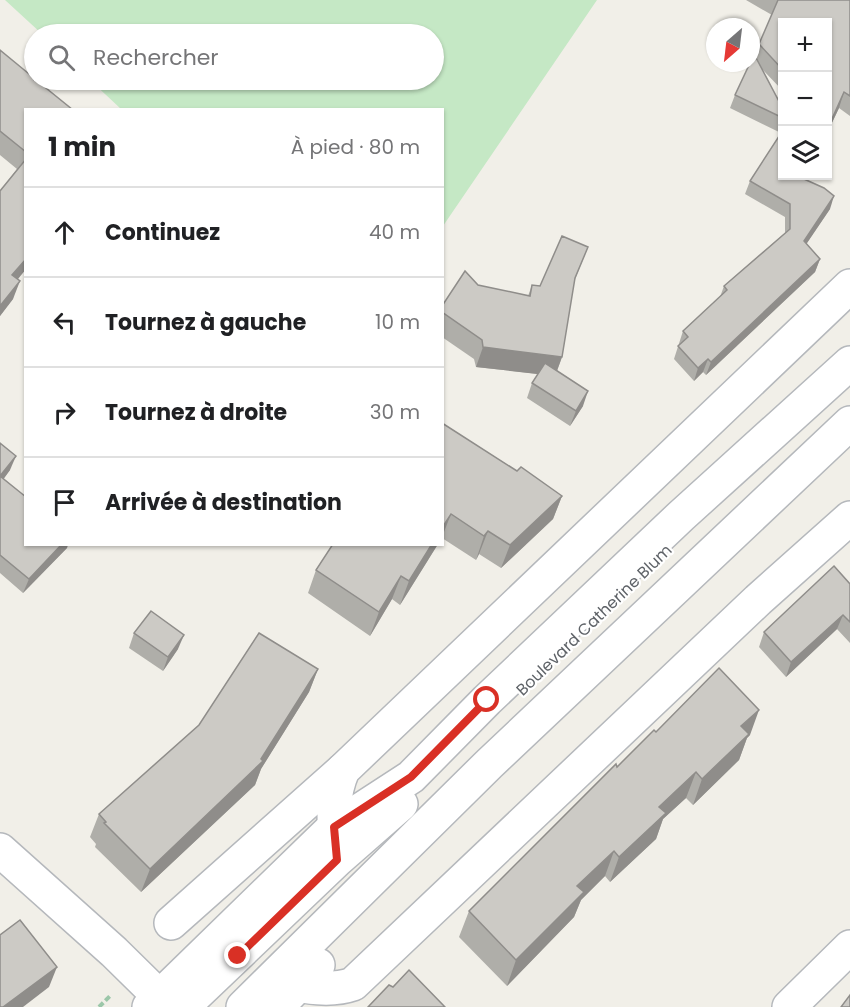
<!DOCTYPE html>
<html lang="fr">
<head>
<meta charset="utf-8">
<style>
  :root { --surface:#fff; --page:#f6f6f6; --text:#202124; --muted:#757577; --line:#e0e0e0 }
  body { margin:0; font-family:Poppins,sans-serif; background:var(--page); color:var(--text) }
  .controls { position:absolute; right:18px; top:18px; display:grid; overflow:hidden; border-radius:0px; box-shadow:0 2px 4px #0004 }
  .controls button { width:54px; height:54px; display:grid; place-items:center; padding:0; border:0; border-bottom:2px solid var(--line); background:var(--surface); color:var(--text); font:30px sans-serif }
  .compass { position:absolute; left:706px; top:18px; width:54px; height:54px; border-radius:50%; background:var(--surface); box-shadow:0 2px 4px #0004; rotate:208deg }
  .stop { position:absolute; width:18px; height:18px; margin:-14px; border:4px solid #d93025; border-radius:50%; background:#fff }
  .stop.end { background:#d93025; border-color:#fff; box-shadow:0 2px 6px #0008 }
  .list { margin:0; padding:0; list-style:none }
  h2 { display:flex; justify-content:space-between; align-items:center; height:78px; margin:0; padding:0 24px; font-size:26px }
  h2 small { font-size:20px; font-weight:400; color:var(--muted) }
  .list li { display:grid; grid-template-columns:39px 1fr auto; gap:18px; align-items:center; box-sizing:border-box; height:90px; padding:0 24px; border-top:2px solid var(--line) }
  .list b { display:block; font-size:22px; white-space:nowrap }
  .list em { font-size:20px; font-style:normal; color:var(--muted) }
  .icon { flex:none; width:33px; height:33px; fill:none; stroke:currentColor; stroke-width:2; stroke-linecap:round; stroke-linejoin:round }
  .map { position:relative; flex:none; width:850px; height:1007px; overflow:hidden }
  .search { position:absolute; background:var(--surface); box-shadow:0 2px 4px #0004; left:24px; top:24px; width:420px; height:66px; display:flex; align-items:center; gap:15px; box-sizing:border-box; padding:0 21px; border-radius:33px; color:var(--muted); font-size:22px }
  .panel { position:absolute; background:var(--surface); box-shadow:0 2px 4px #0004; left:24px; top:108px; width:420px; height:438px; border-radius:0px }
  .map>svg:first-child { display:block }
</style>
</head>
<body>
<div class="map">
<svg width="850" height="1007" viewBox="0 0 850 1007">
  <rect width="100%" height="100%" fill="#f1efe8"/>
  <polygon fill="#c5e8c5" points="5,0 597,0 443,226 442,110 121,109 90,80 434,80 434,34 42,34"/>
  <g fill="none" stroke-linecap="round" stroke-linejoin="round">
    <g stroke="#b5b8bc" stroke-width="36">
      <g id="minor">
        <path d="M336,846C333,818 332,796 343,770L850,286"/>
        <polyline points="0,850 114,952 170,1007"/>
        <polyline points="171,923 343,770"/>
        <path d="M282,982C306,987 330,992 353,984L758,600L850,518"/>
        <polyline points="149,1007 334,827 411,777 487,700 681,516 850,363"/>
        <polyline points="183,1007 337,860 401,804"/>
        <polyline points="243,1007 489,764 850,423"/>
        <polyline points="277,1007 318,965"/>
        <polyline points="789,1007 850,947"/>
      </g>
    </g>
    <polyline stroke="#9cc7a9" stroke-width="4" stroke-dasharray="6 3" stroke-linecap="butt" points="99,1007 111,995"/>
    <use href="#minor" stroke="#fff" stroke-width="33"/>
  </g>
  <g fill="#afaea9">
    <polygon points="746,0 850,0 850,116 839,108 828,131 828,22 783,22 783,91 762,69 783,109 783,176 806,176 805,179 830,209 806,244 820,259 815,272 706,375 703,372 694,381 674,359 683,331 720,297 724,286 785,233 785,217 745,194 750,181 781,133 730,108 735,95 755,55 772,15"/>
    <polygon points="0,50 26,110 26,269 17,279 13,299 0,316 0,191 17,169 0,155"/>
    <polygon points="588,247 574,282 562,357 557,371 583,406 570,426 527,398 532,383 538,374 476,367 474,359 442,337 442,306 478,285 528,296 532,285 540,286"/>
    <polygon points="442,423 517,471 562,496 553,519 501,568 479,554 476,560 442,538"/>
    <polygon points="0,443 10,470 3,479 26,544 68,544 67,548 23,593 0,573"/>
    <polygon points="333,544 438,544 400,605 392,599 370,636 308,593 316,570"/>
    <polygon points="850,584 850,643 837,629 786,677 759,647 764,632"/>
    <polygon points="134,633 178,649 163,671 129,648"/>
    <polygon points="318,669 309,692 261,769 255,785 141,892 95,847 96,844 90,837 99,814"/>
    <polygon points="656,732 750,735 747,738 739,760 693,805 686,798 663,819 656,839 610,882 605,876 581,900 574,917 507,986 459,937 469,911 617,767"/>
  </g>
  <g fill="#8f8d8a">
    <polygon points="844,92 839,108 828,131 831,121"/>
    <polygon points="834,196 830,209 799,255 804,241"/>
    <polygon points="26,259 26,269 6,294 12,275"/>
    <polygon points="820,259 815,272 706,375 711,362"/>
    <polygon points="20,281 13,299 0,316 0,306"/>
    <polygon points="483,347 562,357 555,376 476,367"/>
    <polygon points="708,359 703,372 694,381 698,368"/>
    <polygon points="588,391 583,406 570,426 576,411"/>
    <polygon points="16,456 10,470 0,484 0,476"/>
    <polygon points="562,496 553,519 501,568 510,545"/>
    <polygon points="451,514 442,537 442,528"/>
    <polygon points="488,531 479,554 476,560 484,536"/>
    <polygon points="62,544 68,544 67,548 23,593 29,579"/>
    <polygon points="432,544 438,544 400,605 409,581"/>
    <polygon points="401,576 392,599 370,636 379,612"/>
    <polygon points="843,615 837,629 786,677 791,662"/>
    <polygon points="184,635 178,649 163,671 168,657"/>
    <polygon points="318,669 309,692 261,769 255,785 141,892 150,869 261,759"/>
    <polygon points="759,710 750,735 747,738 739,760 693,805 702,779 741,726"/>
    <polygon points="696,772 686,798 663,819 656,839 610,882 619,857 659,807"/>
    <polygon points="614,851 605,876 581,900 574,917 507,986 516,960 577,886"/>
    <polygon points="57,967 49,987 23,1007 3,1007"/>
  </g>
  <g fill="#cccac5" stroke="#8f8d8a" stroke-width="1.5">
    <polygon points="778,0 850,0 850,96 844,92 831,121 828,118 828,22 783,22 783,70 759,44"/>
    <polygon points="0,50 34,78 34,80 36,80 73,110 26,110 26,152 0,131"/>
    <polygon points="754,54 783,109 783,118 735,95 750,63 751,63"/>
    <polygon points="783,130 783,176 805,176 804,179 824,188 834,196 804,241 820,259 711,362 708,359 698,368 678,346 688,337 683,331 727,290 724,286 790,229 790,204 750,181"/>
    <polygon points="26,159 26,259 12,275 20,281 0,306 0,191"/>
    <polygon points="562,236 588,247 575,278 562,357 483,347 482,340 442,312 442,306 465,271 478,285 530,296 532,285 540,286"/>
    <polygon points="545,363 588,391 576,411 532,383"/>
    <polygon points="442,423 517,471 521,467 562,496 510,545 488,531 484,536 451,514 442,528"/>
    <polygon points="0,443 16,456 0,476"/>
    <polygon points="0,476 26,497 26,544 62,544 29,579 0,555"/>
    <polygon points="333,544 432,544 409,581 401,576 379,612 316,570"/>
    <polygon points="834,566 850,584 850,622 843,615 791,662 764,632"/>
    <polygon points="151,611 184,635 168,657 134,633"/>
    <polygon points="259,633 318,669 261,759 263,761 150,869 104,823 106,822 99,814 199,725"/>
    <polygon points="719,668 759,710 741,726 749,734 702,779 696,772 659,807 666,813 619,857 614,851 577,886 584,892 516,960 469,911 616,764 617,767 654,730 656,732"/>
    <polygon points="20,920 57,967 3,1007 0,1007 0,935"/>
    <polygon points="409,970 445,1007 368,1007 389,985 393,987"/>
    <polygon points="850,995 850,1007 841,1007"/>
  </g>
  <g fill="none" stroke-linecap="round" stroke-linejoin="round">
    <polyline stroke="#d93025" stroke-width="8" points="238,956 337,860 334,827 411,777 487,700"/>
  </g>
  <g text-anchor="middle" dominant-baseline="central" stroke-width="4.5" stroke-linejoin="round" paint-order="stroke">
    <g font-size="16" fill="#5f6368" stroke="#fff">
      <text transform="translate(594 620) rotate(-44)">Boulevard Catherine Blum</text>
    </g>
  </g>
</svg>
<div class="controls">
<button>+</button>
<button>−</button>
<button><svg class="icon" aria-label="layers" viewBox="0 0 24 24"><path d="M12 4l9 5-9 5-9-5zM3 14l9 5 9-5"/></svg></button>
</div>
<svg class="compass" viewBox="-18 -18 36 36"><path d="M0-13l5 13h-10z" fill="#e53935"/><path d="M0 13l5-13h-10z" fill="#757577"/></svg>
<div class="stop" style="left:487px;top:700px"></div>
<div class="stop end" style="left:238px;top:956px"></div>
<div class="search"><svg class="icon" aria-label="search" viewBox="0 0 24 24"><circle cx="10" cy="10" r="6"/><path d="M15 15l6 6"/></svg>Rechercher</div>
<section class="panel">
<h2>1 min<small>À pied · 80 m</small></h2>
<ul class="list">
<li><svg class="icon" aria-label="ahead" viewBox="0 0 24 24"><path d="M12 20V5M6 11l6-6 6 6"/></svg><div><b>Continuez</b></div><em>40 m</em></li>
<li><svg class="icon" aria-label="left" viewBox="0 0 24 24"><path d="M17 20v-9H6M10 6l-5 5 5 5"/></svg><div><b>Tournez à gauche</b></div><em>10 m</em></li>
<li><svg class="icon" aria-label="right" viewBox="0 0 24 24"><path d="M7 20v-9h11M14 6l5 5-5 5"/></svg><div><b>Tournez à droite</b></div><em>30 m</em></li>
<li><svg class="icon" aria-label="arrive" viewBox="0 0 24 24"><path d="M6 21V4h12l-3 4 3 4H6"/></svg><div><b>Arrivée à destination</b></div></li>
</ul>
</section>
</div>
</body>
</html>
